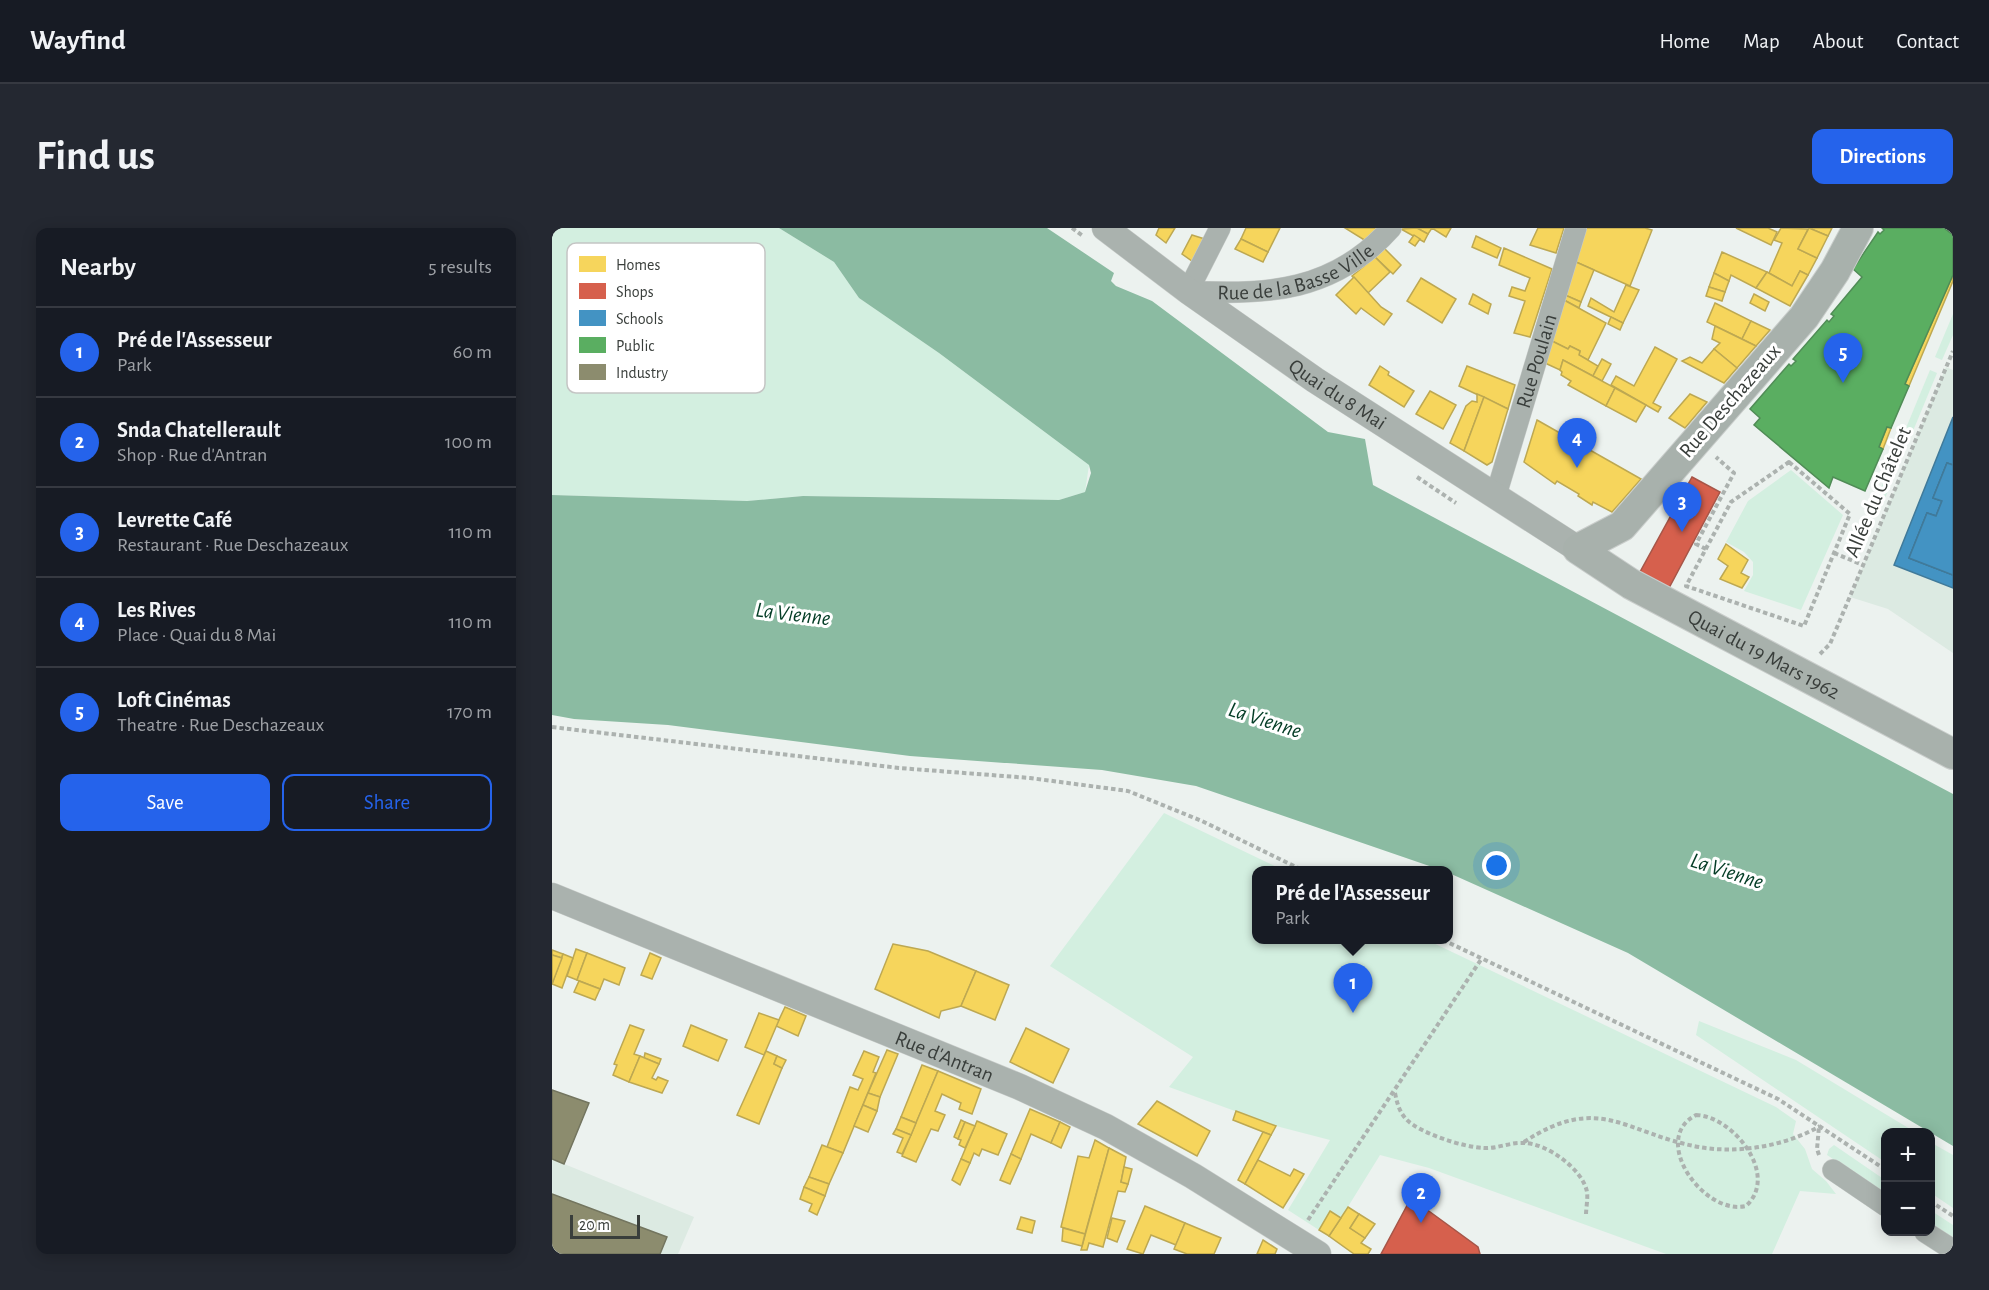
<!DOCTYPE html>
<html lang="en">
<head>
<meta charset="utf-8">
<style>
  :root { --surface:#171b24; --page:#242831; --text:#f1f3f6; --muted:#9ea1a6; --line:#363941; --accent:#2563eb }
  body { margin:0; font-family:"Alegreya Sans",sans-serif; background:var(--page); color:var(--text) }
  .controls { position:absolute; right:18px; bottom:18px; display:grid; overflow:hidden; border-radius:12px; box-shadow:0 3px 15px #0003 }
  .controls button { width:54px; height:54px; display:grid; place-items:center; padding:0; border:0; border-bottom:2px solid var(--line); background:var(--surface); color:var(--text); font:30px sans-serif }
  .scale { position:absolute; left:18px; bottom:15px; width:70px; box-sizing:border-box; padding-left:6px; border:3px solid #393e3b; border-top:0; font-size:16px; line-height:21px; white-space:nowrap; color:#393e3b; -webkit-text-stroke:4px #fff; paint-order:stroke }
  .you { position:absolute; left:945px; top:638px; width:21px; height:21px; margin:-15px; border:4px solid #fff; border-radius:50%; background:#1a73e8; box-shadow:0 0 0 9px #1a73e833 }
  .badge { display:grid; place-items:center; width:39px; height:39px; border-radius:50%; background:var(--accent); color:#fff; font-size:20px; font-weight:700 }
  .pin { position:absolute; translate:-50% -50px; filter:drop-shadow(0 2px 3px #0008) }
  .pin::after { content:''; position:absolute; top:32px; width:21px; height:18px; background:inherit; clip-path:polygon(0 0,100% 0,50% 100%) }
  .popup { position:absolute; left:700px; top:638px; width:201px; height:78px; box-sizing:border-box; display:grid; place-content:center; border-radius:12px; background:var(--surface); filter:drop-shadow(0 2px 4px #0005); font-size:20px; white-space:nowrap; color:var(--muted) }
  .popup b { font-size:22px; color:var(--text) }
  .popup::after { content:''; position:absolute; left:50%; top:100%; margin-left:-12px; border:12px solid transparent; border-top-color:var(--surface) }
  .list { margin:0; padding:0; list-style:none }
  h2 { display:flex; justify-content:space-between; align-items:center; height:78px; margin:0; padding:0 24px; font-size:26px }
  h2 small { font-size:20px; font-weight:400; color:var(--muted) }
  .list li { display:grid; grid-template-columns:39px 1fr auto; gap:18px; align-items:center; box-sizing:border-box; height:90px; padding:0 24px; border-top:2px solid var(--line) }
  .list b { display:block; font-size:22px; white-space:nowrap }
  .list p { margin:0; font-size:20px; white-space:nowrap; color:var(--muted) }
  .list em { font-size:20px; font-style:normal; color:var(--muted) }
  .actions { display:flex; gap:12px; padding:18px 24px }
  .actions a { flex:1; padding:14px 0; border:2px solid var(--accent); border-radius:12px; text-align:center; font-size:21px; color:var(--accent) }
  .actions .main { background:var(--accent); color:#fff }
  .map { position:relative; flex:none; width:1401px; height:1026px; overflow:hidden; border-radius:12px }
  header { display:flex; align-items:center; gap:36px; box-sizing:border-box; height:84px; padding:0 30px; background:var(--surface); border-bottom:2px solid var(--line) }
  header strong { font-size:28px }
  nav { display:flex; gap:33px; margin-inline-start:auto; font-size:21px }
  .intro { display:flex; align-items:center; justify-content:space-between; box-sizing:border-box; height:144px; padding:0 36px }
  h1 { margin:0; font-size:42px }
  .button { padding:15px 27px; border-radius:12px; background:var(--accent); color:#fff; font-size:21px; font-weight:700 }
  main { display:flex; gap:36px; padding:0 36px }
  aside { flex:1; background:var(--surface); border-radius:12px; box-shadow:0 3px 15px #0003 }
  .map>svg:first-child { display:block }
</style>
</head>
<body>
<header>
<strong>Wayfind</strong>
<nav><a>Home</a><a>Map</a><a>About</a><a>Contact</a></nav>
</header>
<div class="intro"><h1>Find us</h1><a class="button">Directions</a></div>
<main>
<aside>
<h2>Nearby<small>5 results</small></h2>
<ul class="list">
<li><span class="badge">1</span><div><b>Pré de l'Assesseur</b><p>Park</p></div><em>60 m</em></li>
<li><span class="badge">2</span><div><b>Snda Chatellerault</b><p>Shop · Rue d'Antran</p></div><em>100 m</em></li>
<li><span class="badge">3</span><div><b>Levrette Café</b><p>Restaurant · Rue Deschazeaux</p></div><em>110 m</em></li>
<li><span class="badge">4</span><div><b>Les Rives</b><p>Place · Quai du 8 Mai</p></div><em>110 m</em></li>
<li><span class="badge">5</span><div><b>Loft Cinémas</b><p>Theatre · Rue Deschazeaux</p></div><em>170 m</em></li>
</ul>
<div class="actions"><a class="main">Save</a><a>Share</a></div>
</aside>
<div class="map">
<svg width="1401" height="1026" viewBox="0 0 1401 1026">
  <rect width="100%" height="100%" fill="#ecf2ef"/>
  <g fill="#dceae2">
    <polygon points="1394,139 1401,142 1401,425 1336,381 1298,369"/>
    <polygon points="0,931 142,989 126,1026 0,1026"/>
  </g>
  <g fill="#d3efe0">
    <polygon points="0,0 227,0 282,34 307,70 387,125 537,237 533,264 507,272 251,268 195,273 0,267"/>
    <polygon points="1401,86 1401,107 1390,132 1383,129"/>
    <polygon points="1378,142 1385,145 1361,203 1354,200"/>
    <polygon points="1349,212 1356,215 1328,282 1321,279"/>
    <polygon points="1239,242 1291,287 1249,382 1192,363 1201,347 1201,334 1192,324 1174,314 1196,273"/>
    <polygon points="612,585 731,642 705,642 705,712 875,712 1224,879 1244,893 1241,906 1253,921 1260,941 1274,953 1284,966 1248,963 1220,1026 1114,1026 877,940 828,927 789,990 778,984 767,1002 736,982 778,912 724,898 617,859 641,829 498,738"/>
    <polygon points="1147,793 1244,832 1363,904 1334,904 1333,934 1144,807"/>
    <polygon points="1378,914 1401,927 1401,980 1379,965"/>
    <polygon points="1282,917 1333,952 1333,966 1275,927 1277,921"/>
    <polygon points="1378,982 1401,997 1401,1011 1379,996"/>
  </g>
  <polygon fill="#8bbba2" points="227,0 495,0 562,45 559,53 564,58 600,73 776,204 813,211 821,257 1401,566 1401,918 1076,725 897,645 897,642 889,642 644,558 550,542 358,528 116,497 22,491 0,487 0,267 195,273 251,268 507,272 533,264 539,245 537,237 387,125 307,70 282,34"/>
  <g fill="#f6d55c" stroke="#bda852" stroke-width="1.5">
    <polygon points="607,0 623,0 614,15 604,7"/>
    <polygon points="694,0 728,0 716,24 689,11"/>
    <polygon points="793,0 826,0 814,13"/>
    <polygon points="865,0 899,0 894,9 880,0 876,6"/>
    <polygon points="865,0 876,6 872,14 849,1"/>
    <polygon points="986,0 1012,0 1004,25 978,17"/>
    <polygon points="1034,0 1093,0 1100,2 1078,58 1024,34"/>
    <polygon points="1184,0 1216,0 1225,4 1219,17"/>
    <polygon points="1229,0 1256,1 1246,21 1265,30 1256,47 1248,43 1240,58 1217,45 1230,15 1222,12"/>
    <polygon points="1257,0 1280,0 1276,8"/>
    <polygon points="1257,0 1276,8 1265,30 1246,21"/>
    <polygon points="640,7 656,12 644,36 630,26"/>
    <polygon points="862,7 868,11 863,18 857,14"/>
    <polygon points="924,8 949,20 945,30 920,19"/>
    <polygon points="689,11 716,24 711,34 683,21"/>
    <polygon points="832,20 849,37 841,46 823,29"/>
    <polygon points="952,20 1000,41 978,109 962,105 973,73 957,68 960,59 973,63 978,50 947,37"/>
    <polygon points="1170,24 1215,44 1204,60 1179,47 1177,53 1162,45"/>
    <polygon points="823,29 838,44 816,65 800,48"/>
    <polygon points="1024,34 1042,42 1029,74 1013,67"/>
    <polygon points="1248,43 1256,47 1238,78 1204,60 1215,44 1240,58"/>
    <polygon points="1162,45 1177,53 1173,64 1157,59"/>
    <polygon points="1401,47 1401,53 1357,158 1353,156"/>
    <polygon points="802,49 829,79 840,86 832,97 809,80 804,86 784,67"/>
    <polygon points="869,50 904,71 890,95 855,73"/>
    <polygon points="1074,57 1087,62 1071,95 1036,78 1039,70 1062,84"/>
    <polygon points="1157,59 1173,64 1170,73 1154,68"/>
    <polygon points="921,66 939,76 936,86 917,76"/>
    <polygon points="1202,66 1217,74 1213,83 1198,75"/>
    <polygon points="1013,67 1029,74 1027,80 1012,72"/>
    <polygon points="1012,72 1054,95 1036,132 1027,127 1028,123 1018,118 1016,121 1000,113"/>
    <polygon points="1163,75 1199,93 1190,111 1155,94"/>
    <polygon points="1059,89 1071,95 1068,102 1056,96"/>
    <polygon points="1199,93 1218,102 1204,118 1190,111"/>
    <polygon points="1163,98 1204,118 1185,140 1162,121 1168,115 1160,111"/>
    <polygon points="1000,113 1016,121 1018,118 1028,123 1027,127 1046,138 1041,148 1011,132 1008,142 993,135"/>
    <polygon points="1103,119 1125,131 1101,175 1109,179 1106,184 1059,157 1064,148 1082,158"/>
    <polygon points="1162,121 1185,140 1172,155 1130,133 1138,129 1150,135"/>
    <polygon points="1050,131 1059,136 1050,153 1041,148"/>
    <polygon points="1011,132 1063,160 1054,178 1016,157 1019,153 1009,147 1010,144 1008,142"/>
    <polygon points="828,138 837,144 836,147 862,163 852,179 817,157"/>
    <polygon points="915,138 963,157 956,181 907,158"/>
    <polygon points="1063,160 1094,177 1084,194 1054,178"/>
    <polygon points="878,163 904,177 891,201 864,186"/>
    <polygon points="925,166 932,169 912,223 898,215 914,178 920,173 925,174"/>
    <polygon points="1138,166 1155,174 1133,200 1117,190"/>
    <polygon points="932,169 956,181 940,234 935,237 912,223"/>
    <polygon points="985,192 1089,251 1060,284 1041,274 1040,277 1026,268 1027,266 1005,253 1003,256 972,234"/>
    <polygon points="1335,199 1339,200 1331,221 1327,219"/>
    <polygon points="1174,316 1196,332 1189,345 1197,349 1190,360 1168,351 1176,338 1166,331"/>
    <polygon points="341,716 376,723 424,743 409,778 389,783 387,790 323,761"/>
    <polygon points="24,721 35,725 25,752 15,748"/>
    <polygon points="0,722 11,726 10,730 0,727"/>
    <polygon points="35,725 73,740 67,757 52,751 48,761 25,752"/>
    <polygon points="98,725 109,730 100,751 89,747"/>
    <polygon points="11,726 21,730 10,760 0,756"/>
    <polygon points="0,727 10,730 0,756"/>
    <polygon points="424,743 457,757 443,792 409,778"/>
    <polygon points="27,753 48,761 43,772 22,764"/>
    <polygon points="233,779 254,788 246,808 224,798"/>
    <polygon points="207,785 227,792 212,827 193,819"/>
    <polygon points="78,797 92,802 82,826 88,828 77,854 61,847 65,837 62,836"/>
    <polygon points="139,797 175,812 166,833 131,818"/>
    <polygon points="474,800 517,821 501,855 458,834"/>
    <polygon points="335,822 346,826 328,869 316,865"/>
    <polygon points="214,823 225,828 222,836 230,840 207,896 185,887"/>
    <polygon points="312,823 327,829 321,844 324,845 291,925 275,919 298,859 306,862 311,851 301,847"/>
    <polygon points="93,825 109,831 107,836 92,830"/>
    <polygon points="88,828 107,836 100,850 104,852 106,849 116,853 110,865 77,854"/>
    <polygon points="225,828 234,832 230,840 222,836"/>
    <polygon points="370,837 386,843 364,895 349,889"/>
    <polygon points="386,843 429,861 420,886 407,881 409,875 390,866 383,883 393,887 386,903 379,901 364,934 350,928"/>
    <polygon points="316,865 328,869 325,883 311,877"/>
    <polygon points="605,873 658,903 645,928 586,896"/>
    <polygon points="311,877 325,883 316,904 302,898"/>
    <polygon points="478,881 508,894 499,915 479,906 469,931 459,926"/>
    <polygon points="684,883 724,898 719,907 681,892"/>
    <polygon points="349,889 364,895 359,907 344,901"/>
    <polygon points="409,892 413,894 406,911 402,909"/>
    <polygon points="425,893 455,906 446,927 430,921 427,928 422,925 418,935 409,931"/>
    <polygon points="413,894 423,898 413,920 407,917 409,912 406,911"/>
    <polygon points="508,894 518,899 509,920 499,915"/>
    <polygon points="344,901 359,907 350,926 345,924 351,910 341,906"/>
    <polygon points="711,904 719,907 693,956 686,952"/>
    <polygon points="543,912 557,920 533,1006 509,999 526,928 537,930"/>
    <polygon points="270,917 291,925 277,956 257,949"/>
    <polygon points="557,920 574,929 569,954 576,956 573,964 566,963 551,1019 537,1015 535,1022 529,1022"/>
    <polygon points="459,926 469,931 458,956 448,952"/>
    <polygon points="409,931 418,935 408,957 400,952"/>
    <polygon points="706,932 738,948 742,941 752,946 731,980 693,956"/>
    <polygon points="572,939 580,941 576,956 569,954"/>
    <polygon points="257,949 277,956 273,968 252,959"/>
    <polygon points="252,959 273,968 265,987 257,983 260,976 248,971"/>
    <polygon points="593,978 633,995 624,1017 599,1007 591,1026 575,1021"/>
    <polygon points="796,979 807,986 798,1000 813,1010 809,1015 819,1021 816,1026 802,1026 777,1008"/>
    <polygon points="778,983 789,990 777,1008 767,1002"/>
    <polygon points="807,986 823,996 813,1010 798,1000"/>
    <polygon points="469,989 483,993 480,1005 465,1001"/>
    <polygon points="560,990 573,993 565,1014 555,1010"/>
    <polygon points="633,995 669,1010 662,1026 635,1026 622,1021"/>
    <polygon points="511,1000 533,1006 530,1018 510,1013"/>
    <polygon points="711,1012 725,1021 723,1026 705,1026"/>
  </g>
  <g fill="#d6604d" stroke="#a75648" stroke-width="1.5">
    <polygon points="1140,249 1168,264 1117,360 1088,344"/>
    <polygon points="859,970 926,1019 928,1026 829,1026"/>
  </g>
  <g fill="#4393c3" stroke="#407a9a" stroke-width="1.5">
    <polygon points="1401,189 1401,237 1395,235 1381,270 1390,273 1384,288 1375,285 1357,330 1401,347 1401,360 1342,337"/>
    <polygon points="1395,235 1401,237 1401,347 1357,330 1375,285 1384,288 1390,273 1381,270"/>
    <polygon points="1395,235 1401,237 1401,347 1357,330 1375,285 1384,288 1390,273 1381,270"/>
  </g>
  <polygon fill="#5aae61" stroke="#508c56" stroke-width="1.5" points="1330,0 1392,0 1401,7 1401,47 1353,156 1357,158 1339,200 1335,199 1327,219 1331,221 1313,263 1281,249 1277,260 1202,197 1208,190 1198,181 1237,136 1239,138 1244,133 1241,131 1275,92 1277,94 1282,88 1279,86 1310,49 1301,41 1326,4 1328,6 1332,2"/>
  <g fill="#8c8c6e" stroke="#73755f" stroke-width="1.5">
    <polygon points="0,862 37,875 12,936 0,931"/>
    <polygon points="0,966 115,1009 108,1026 0,1026"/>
  </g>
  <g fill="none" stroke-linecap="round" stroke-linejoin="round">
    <g stroke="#c9cdcb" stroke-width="22">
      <g id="minor">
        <path id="s1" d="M668,0L636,63C715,68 783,63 839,0"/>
        <path id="s2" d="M944,267L1024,0"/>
        <polyline points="1281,942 1334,978"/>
        <polyline points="1373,1004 1401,1022"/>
      </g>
    </g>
    <g stroke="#c9cdcb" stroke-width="27">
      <g id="tertiary">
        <path id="s3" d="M553,0L636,63L763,152L1026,321"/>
        <path id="s4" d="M0,668L468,859L554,899L641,948L766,1026"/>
      </g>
    </g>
    <g stroke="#c9cdcb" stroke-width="32">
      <g id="secondary">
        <path id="s5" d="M1306,0L1283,43L1252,89L1070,298L1026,321L1079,356L1401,526"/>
      </g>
    </g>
    <g stroke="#acb2af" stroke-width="4" stroke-dasharray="4.5 3" stroke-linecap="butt">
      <polyline points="520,0 531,8"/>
      <polygon points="1237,234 1298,286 1252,398 1134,358 1179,274"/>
      <polyline points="865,249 904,275"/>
      <polyline points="1154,321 1144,316 1182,245 1164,229"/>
      <polyline points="1282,325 1311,337"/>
      <polyline points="1268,426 1278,416 1401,123"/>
      <polyline points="0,499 347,540 478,550 576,563 650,593 750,642"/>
      <polyline points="891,712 1226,871 1334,942"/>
      <path d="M843,865C845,875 847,883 854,891C867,905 911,919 931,920C945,921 958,914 972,915C994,915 1031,941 1035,964C1036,971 1034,980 1034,987"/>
      <path d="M1144,887C1181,888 1228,947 1194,978C1152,988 1097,911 1144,887Z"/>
      <path d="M972,914C1048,864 1074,906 1147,919C1186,926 1234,918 1268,898"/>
      <polyline points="1267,927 1265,921 1267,899"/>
      <polyline points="1378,973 1401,988"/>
      <polyline points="756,992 930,730"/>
    </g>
    <use href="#minor" stroke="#aab2ae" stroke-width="21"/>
    <use href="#tertiary" stroke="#aab2ae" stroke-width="26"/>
    <use href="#secondary" stroke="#a8b1ac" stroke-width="30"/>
  </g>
  <g text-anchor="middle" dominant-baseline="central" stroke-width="6" stroke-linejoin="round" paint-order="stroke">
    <g font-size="21" fill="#393e3b" stroke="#fff">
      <text stroke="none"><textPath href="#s1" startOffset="182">Rue de la Basse Ville</textPath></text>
      <text stroke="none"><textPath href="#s2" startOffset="140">Rue Poulain</textPath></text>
      <text stroke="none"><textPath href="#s3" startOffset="286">Quai du 8 Mai</textPath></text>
      <text transform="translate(1178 173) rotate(-49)">Rue Deschazeaux</text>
      <text transform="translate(1326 264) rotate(-67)">Allée du Châtelet</text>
      <text stroke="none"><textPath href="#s5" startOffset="645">Quai du 19 Mars 1962</textPath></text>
      <text stroke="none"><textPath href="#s4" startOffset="424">Rue d'Antran</textPath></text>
    </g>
    <g font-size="22" font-style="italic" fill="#033c25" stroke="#fff">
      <text transform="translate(241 386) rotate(7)">La Vienne</text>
      <text transform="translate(713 492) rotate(18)">La Vienne</text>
      <text transform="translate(1175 643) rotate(18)">La Vienne</text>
    </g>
  </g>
  <rect x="15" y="15" width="198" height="150" rx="9" fill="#fff" stroke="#c4c5c4" stroke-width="1.5"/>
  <rect x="27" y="28" width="27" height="16" fill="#f6d55c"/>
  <rect x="27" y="55" width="27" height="16" fill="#d6604d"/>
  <rect x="27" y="82" width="27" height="16" fill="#4393c3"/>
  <rect x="27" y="109" width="27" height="16" fill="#5aae61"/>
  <rect x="27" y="136" width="27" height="16" fill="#8c8c6e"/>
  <g font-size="16" fill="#393e3b">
    <text x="64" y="42">Homes</text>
    <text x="64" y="69">Shops</text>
    <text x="64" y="96">Schools</text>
    <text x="64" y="123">Public</text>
    <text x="64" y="150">Industry</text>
  </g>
</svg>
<div class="controls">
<button>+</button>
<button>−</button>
</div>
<div class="scale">20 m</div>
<div class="you"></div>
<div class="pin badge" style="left:801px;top:785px">1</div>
<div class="popup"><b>Pré de l'Assesseur</b>Park</div>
<div class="pin badge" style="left:869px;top:995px">2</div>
<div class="pin badge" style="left:1130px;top:304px">3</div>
<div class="pin badge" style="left:1025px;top:240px">4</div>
<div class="pin badge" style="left:1291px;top:155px">5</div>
</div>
</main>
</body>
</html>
